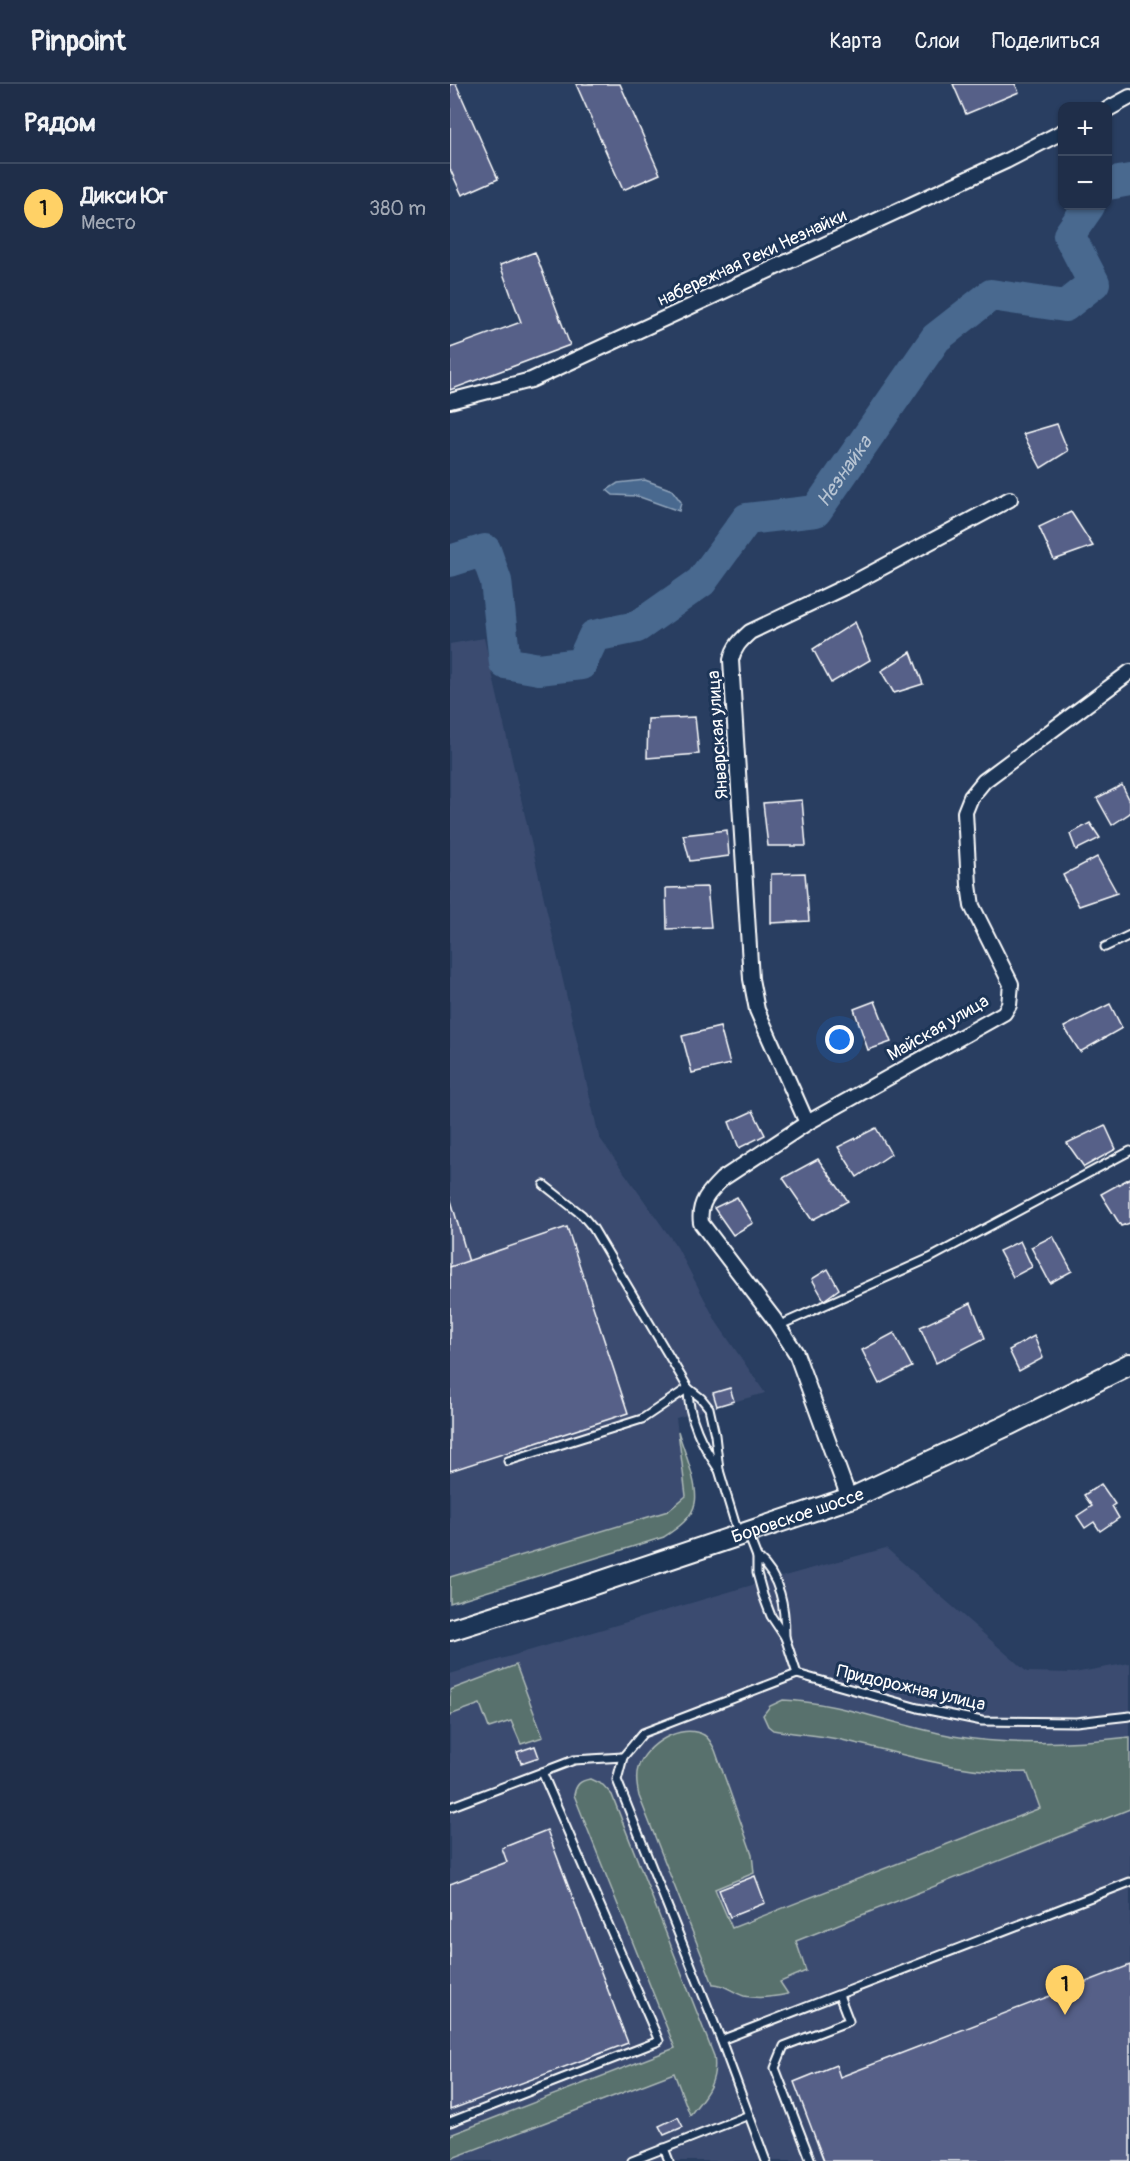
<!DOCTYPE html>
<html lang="ru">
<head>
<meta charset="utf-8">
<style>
  :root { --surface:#1f2e49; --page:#2c3a53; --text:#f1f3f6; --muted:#a1a8b4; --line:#3c4a61; --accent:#ffd166 }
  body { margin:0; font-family:Pangolin,sans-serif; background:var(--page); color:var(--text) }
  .controls { position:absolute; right:18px; top:18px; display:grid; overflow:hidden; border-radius:12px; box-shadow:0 2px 4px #0004 }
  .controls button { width:54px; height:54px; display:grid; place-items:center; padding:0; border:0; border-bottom:2px solid var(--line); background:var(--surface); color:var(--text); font:30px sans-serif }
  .you { position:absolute; left:390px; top:956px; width:21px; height:21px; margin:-15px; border:4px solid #fff; border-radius:50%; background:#1a73e8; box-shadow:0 0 0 9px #1a73e833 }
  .badge { display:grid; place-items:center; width:39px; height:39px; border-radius:50%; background:var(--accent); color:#111; font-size:20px; font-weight:700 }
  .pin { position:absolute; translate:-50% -50px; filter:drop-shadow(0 2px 3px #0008) }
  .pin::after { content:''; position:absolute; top:32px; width:21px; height:18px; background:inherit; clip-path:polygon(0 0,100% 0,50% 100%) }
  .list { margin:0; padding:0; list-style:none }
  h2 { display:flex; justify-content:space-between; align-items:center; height:78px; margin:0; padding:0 24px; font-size:26px }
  h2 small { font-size:20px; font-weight:400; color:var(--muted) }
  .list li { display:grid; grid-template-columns:39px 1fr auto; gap:18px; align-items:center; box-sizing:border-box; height:90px; padding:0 24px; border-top:2px solid var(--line) }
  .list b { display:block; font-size:22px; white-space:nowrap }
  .list p { margin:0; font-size:20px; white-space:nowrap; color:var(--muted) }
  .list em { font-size:20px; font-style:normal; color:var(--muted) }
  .map { position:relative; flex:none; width:680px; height:2077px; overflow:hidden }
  header { display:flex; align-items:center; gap:36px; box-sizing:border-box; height:84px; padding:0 30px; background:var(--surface); border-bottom:2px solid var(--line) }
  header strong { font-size:28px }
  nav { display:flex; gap:33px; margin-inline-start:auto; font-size:21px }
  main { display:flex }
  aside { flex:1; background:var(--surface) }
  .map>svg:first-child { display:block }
</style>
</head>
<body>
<header>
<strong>Pinpoint</strong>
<nav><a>Карта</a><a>Слои</a><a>Поделиться</a></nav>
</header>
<main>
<aside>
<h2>Рядом<small></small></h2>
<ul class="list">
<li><span class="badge">1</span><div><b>Дикси Юг</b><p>Место</p></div><em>380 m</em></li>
</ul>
</aside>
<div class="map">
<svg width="680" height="2077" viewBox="0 0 680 2077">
  <rect width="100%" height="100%" fill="#293e61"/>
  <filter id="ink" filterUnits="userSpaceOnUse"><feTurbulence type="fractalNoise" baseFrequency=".0167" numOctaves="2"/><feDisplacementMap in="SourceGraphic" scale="12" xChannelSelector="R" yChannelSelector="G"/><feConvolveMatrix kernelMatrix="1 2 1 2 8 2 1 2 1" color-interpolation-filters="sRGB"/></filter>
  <g filter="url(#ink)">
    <g fill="#3b4c70">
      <polygon points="34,554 149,1053 227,1163 267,1239 315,1309 226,1334 236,1412 218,1427 0,1493 0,560"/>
      <polygon points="436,1464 577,1588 624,1589 680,1579 680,2077 0,2077 0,1590 309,1499"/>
    </g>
    <g fill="#58716d" stroke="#acb8b6" stroke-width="1.5">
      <path d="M228,1347C233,1365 249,1401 245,1419C242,1435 226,1445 214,1453L0,1519V1493L218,1427L236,1412Z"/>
      <polygon points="66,1581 93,1653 71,1660 61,1637 39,1644 30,1620 0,1631 0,1606"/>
      <path d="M333,1616C391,1618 446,1642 503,1652C562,1662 620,1660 680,1653V1725L346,1857L356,1887L330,1898L338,1910C324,1913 308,1915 294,1912C283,1909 274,1899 263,1900L189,1712C187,1703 185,1693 188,1684C195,1661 231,1638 254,1651C259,1654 262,1660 265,1666L302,1770L304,1789L265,1805L282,1844L590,1724L577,1688C514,1691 453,1669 392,1656C369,1651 346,1650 323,1646L318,1642L313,1631L320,1622Z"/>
      <path d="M140,1695L153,1701L162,1711L264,1972C268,1998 256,2011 240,2031L224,1989L0,2075V2051L225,1964L124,1711C126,1700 130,1697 140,1695Z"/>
    </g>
    <polygon fill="#48698f" stroke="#91a5bc" stroke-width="1.5" points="195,396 222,406 231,418 229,427 187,412 163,411 157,406 168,399"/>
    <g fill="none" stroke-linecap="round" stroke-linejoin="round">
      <g stroke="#48698f" stroke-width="32">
        <polyline points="658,100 680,96"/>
        <path id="s1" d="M0,477L35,466L46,497L55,579L89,585L131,580L144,552L187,543L251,498L297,435L366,427L486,254L541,211L615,222L644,199L619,151L639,122"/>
      </g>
    </g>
    <g fill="#576188" stroke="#fff" stroke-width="1.5">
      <polygon points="0,0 6,0 48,95 12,111 0,85"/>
      <polygon points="126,0 170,0 210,90 173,106"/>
      <polygon points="503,0 565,0 569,8 516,30"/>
      <polygon points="85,168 120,261 0,306 0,264 71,238 50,181"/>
      <polygon points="607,340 618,367 591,384 573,350"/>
      <polygon points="621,428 643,462 604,476 589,443"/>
      <polygon points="405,538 420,576 381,599 363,565"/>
      <polygon points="461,568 473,600 444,609 431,587"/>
      <polygon points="245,633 249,670 197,674 198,635"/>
      <polygon points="672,701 680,717 680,729 662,741 647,714"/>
      <polygon points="352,716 356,762 318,762 313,719"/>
      <polygon points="640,739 650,754 626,766 620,750"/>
      <polygon points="277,746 279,772 240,777 233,751"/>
      <polygon points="647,773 667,809 629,822 613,791"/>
      <polygon points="355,789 359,837 321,839 321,790"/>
      <polygon points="257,803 261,843 217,845 216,804"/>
      <polygon points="425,917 441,958 418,966 404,925"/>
      <polygon points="660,920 672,944 630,968 614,943"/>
      <polygon points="270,943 280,980 242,989 232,952"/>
      <polygon points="303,1027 315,1051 289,1064 279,1038"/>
      <polygon points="655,1041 666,1065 634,1083 617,1059"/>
      <polygon points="426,1044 441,1070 407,1093 388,1063"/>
      <polygon points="368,1075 398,1117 362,1136 333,1094"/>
      <polygon points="680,1094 680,1139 671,1142 651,1110"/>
      <polygon points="0,1113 19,1178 0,1183"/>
      <polygon points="287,1113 303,1139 283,1151 264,1124"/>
      <polygon points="117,1143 178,1329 0,1387 0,1183"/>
      <polygon points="603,1152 622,1187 600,1199 581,1163"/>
      <polygon points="570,1157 582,1183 563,1193 549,1167"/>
      <polygon points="378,1185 389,1205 374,1216 362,1195"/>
      <polygon points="521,1219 535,1254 486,1279 470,1243"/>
      <polygon points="444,1249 462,1283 429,1300 412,1266"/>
      <polygon points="584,1252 593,1274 569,1287 559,1266"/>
      <polygon points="280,1304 284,1317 267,1322 263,1309"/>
      <polygon points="651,1400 665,1420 662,1422 669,1434 650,1447 644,1438 635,1444 627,1432 642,1422 634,1411"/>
      <polygon points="85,1662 89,1673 71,1679 67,1668"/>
      <polygon points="97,1746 178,1959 0,2026 0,1800 57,1778 52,1764"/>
      <polygon points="305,1792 315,1819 280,1833 269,1806"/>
      <polygon points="680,1881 680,2077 374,2077 344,1998 386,1981 390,1993"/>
      <polygon points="228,2033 233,2043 214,2051 209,2042"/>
    </g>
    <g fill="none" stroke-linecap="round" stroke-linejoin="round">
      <g stroke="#fff" stroke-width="11">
        <g id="lane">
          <polyline points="655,863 680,851"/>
          <polyline points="94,1101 132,1131 143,1144 238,1304 251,1314 259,1324 265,1351 269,1386 288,1449"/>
          <polyline points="328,1242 480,1174 680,1067"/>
          <path d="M238,1304C238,1334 252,1361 269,1386"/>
          <polyline points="58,1377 192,1335 238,1304"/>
          <polyline points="298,1450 307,1473 307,1489 313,1511 321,1532 335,1553 347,1590"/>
          <path d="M307,1473C331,1493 335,1523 335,1553"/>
          <polyline points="347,1590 468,1624 532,1637 626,1638 680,1632"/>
          <polyline points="0,1723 124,1676 173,1673"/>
          <polyline points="271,1956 680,1798"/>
          <polyline points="0,2038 209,1957 92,1688"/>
          <polyline points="214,2064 219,2077"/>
          <polyline points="182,2077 299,2031"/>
          <polyline points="316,2077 271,1956 167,1696 173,1673 193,1649 347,1590"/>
          <polyline points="361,2077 325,1984 334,1962 399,1937 389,1911"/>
        </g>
      </g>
      <g stroke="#fff" stroke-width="18">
        <g id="street">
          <polyline points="658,25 680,13"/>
          <polyline points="0,317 81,296 556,77 612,48"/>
          <path d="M357,1039L307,926L301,895L281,576C284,563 290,557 300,548L403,499L560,415"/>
          <path d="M399,1414L346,1269L324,1235L251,1139C248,1119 259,1108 272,1095L357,1039L554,929L559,921L561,900L522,822L519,801L515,728L521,713L534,697L680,588"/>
        </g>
      </g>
      <g stroke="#fff" stroke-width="24">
        <g id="secondary">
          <path id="s2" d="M0,1546L105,1513L406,1412L558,1341L680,1280"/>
        </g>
      </g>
      <use href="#lane" stroke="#1d3557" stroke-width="7"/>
      <use href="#street" stroke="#1d3557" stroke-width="14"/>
      <use href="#secondary" stroke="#1d3557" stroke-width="20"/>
    </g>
  </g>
  <g text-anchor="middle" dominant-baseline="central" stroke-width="6" stroke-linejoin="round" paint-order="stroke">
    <g font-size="18" fill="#fff" stroke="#1d3557">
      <text transform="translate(302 174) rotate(-25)">набережная Реки Незнайки</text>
      <text transform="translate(268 651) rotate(-94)">Январская улица</text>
      <text transform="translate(488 944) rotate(-30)">Майская улица</text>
      <text stroke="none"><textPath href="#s2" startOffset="366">Боровское шоссе</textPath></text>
      <text transform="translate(461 1604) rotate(13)">Придорожная улица</text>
    </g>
    <g font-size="20" font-style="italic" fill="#b6c3d2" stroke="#1d3557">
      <text stroke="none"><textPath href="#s1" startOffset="578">Незнайка</textPath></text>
    </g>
  </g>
</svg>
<div class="controls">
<button>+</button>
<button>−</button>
</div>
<div class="you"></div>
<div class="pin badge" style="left:615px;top:1931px">1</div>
</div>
</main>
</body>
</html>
